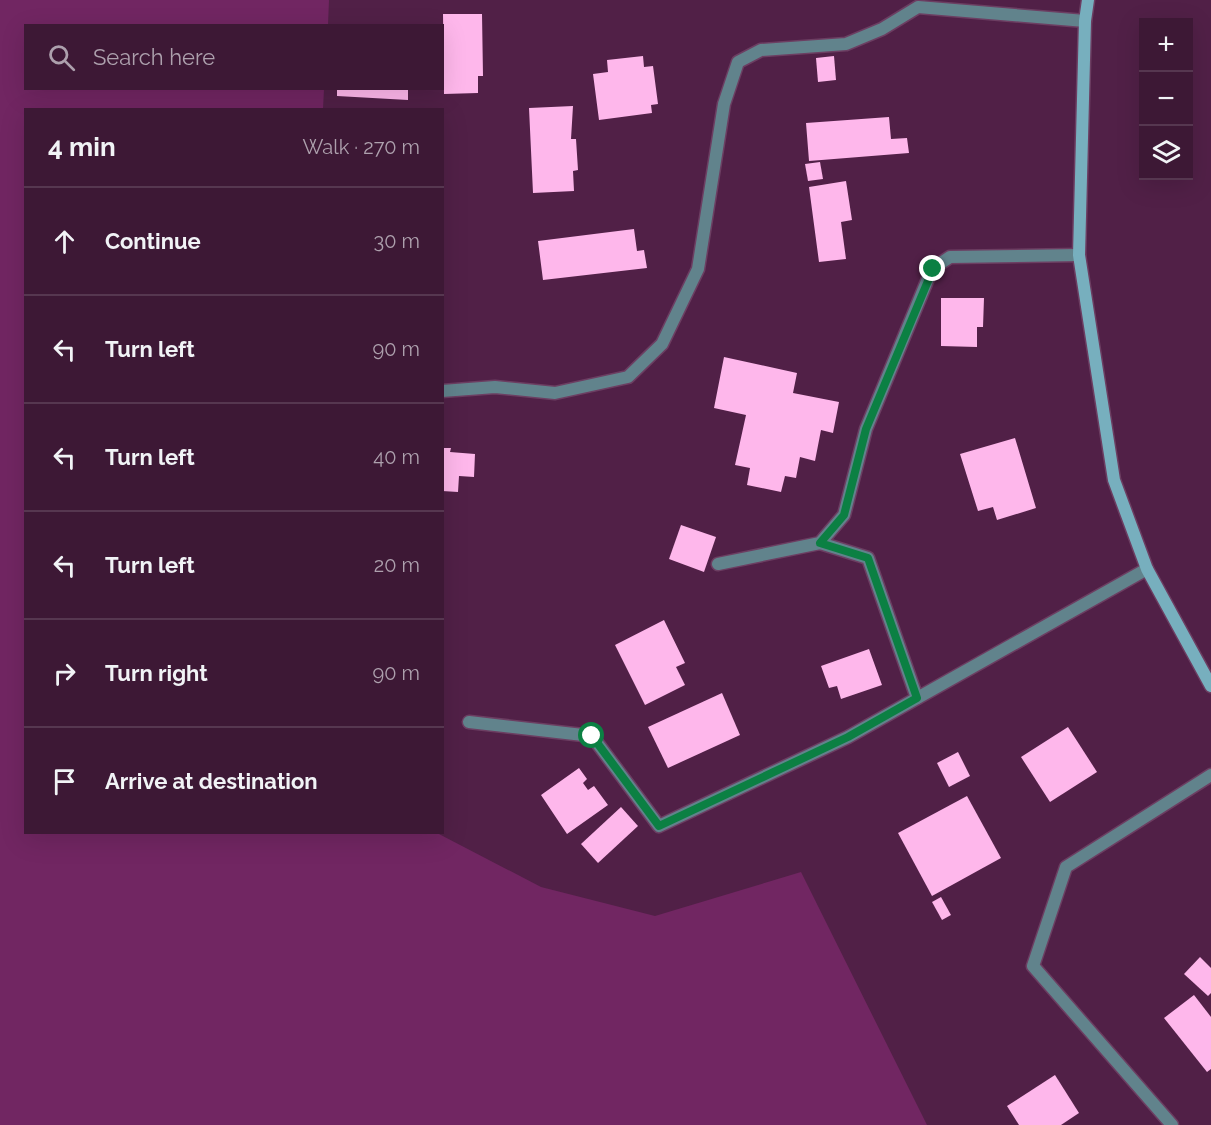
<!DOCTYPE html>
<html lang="en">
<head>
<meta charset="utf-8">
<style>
  :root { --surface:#3d1835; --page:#482541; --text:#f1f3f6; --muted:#ada0ad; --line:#563750 }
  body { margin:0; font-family:Raleway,sans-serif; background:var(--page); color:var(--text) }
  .controls { position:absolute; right:18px; top:18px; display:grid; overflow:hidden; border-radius:0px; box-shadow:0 6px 24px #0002 }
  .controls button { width:54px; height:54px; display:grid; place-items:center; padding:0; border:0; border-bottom:2px solid var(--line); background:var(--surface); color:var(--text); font:30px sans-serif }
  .stop { position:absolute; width:18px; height:18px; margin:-14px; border:4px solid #0b8043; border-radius:50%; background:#fff }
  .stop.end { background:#0b8043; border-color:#fff; box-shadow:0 2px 6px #0008 }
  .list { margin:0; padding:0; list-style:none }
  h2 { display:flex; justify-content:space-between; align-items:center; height:78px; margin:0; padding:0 24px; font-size:26px }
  h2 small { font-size:20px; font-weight:400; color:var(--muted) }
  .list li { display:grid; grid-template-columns:39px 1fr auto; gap:18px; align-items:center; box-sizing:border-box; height:108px; padding:0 24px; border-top:2px solid var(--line) }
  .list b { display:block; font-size:22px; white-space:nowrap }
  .list em { font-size:20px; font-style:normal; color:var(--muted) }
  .icon { flex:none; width:33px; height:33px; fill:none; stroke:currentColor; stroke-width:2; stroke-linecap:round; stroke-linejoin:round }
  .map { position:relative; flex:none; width:1211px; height:1125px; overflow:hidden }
  .search { position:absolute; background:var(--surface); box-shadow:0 6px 24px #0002; left:24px; top:24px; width:420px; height:66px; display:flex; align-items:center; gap:15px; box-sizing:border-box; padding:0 21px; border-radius:0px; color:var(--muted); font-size:22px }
  .panel { position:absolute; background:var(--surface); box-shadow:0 6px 24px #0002; left:24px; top:108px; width:420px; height:726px; border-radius:0px }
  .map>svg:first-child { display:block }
</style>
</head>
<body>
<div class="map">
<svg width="1211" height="1125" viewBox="0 0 1211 1125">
  <rect width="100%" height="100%" fill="#512047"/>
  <polygon fill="#712662" points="0,0 329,0 328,25 26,26 26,88 324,89 323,109 26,110 26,832 437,833 541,887 655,916 801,872 927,1125 0,1125"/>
  <g fill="#feb7eb">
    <polygon points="443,14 482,14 483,76 478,76 478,93 444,94"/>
    <polygon points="643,56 644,67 653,66 658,104 651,105 652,113 599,120 593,74 608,72 607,60"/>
    <polygon points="834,56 836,80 818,82 816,58"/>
    <polygon points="337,88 408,88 408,100 337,96"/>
    <polygon points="573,106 571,139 576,139 578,170 573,171 574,191 533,193 529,108"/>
    <polygon points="889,117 891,139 907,138 909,153 809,161 806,123"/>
    <polygon points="820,162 823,179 808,181 805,164"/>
    <polygon points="846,181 852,220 841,222 846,259 819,262 809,187"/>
    <polygon points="634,229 637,251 644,250 647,268 543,280 538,241"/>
    <polygon points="941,298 984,298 983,327 977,327 977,347 941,346"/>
    <polygon points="724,357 797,373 793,393 839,402 833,433 821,430 815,461 800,457 796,478 785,476 781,492 747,485 750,468 735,465 746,415 714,408"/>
    <polygon points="1015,438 1036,508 997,520 993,507 978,511 960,454"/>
    <polygon points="442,448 451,448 450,452 475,454 474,477 459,476 458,492 442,491"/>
    <polygon points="681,525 716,537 704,572 669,559"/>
    <polygon points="664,620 685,663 676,667 685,685 645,705 615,645"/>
    <polygon points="869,649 882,685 841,699 837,686 829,688 821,666"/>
    <polygon points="722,693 740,735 668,768 648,727"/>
    <polygon points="1068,727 1097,772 1050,802 1021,757"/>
    <polygon points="958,752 970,776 949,787 937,763"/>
    <polygon points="579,768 587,779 583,783 588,790 594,786 608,805 567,834 541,795"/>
    <polygon points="967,796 1001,858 932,896 898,833"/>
    <polygon points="621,807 638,826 598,863 581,844"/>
    <polygon points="941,897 951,915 942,920 932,902"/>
    <polygon points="1200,957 1211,968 1211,993 1208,996 1184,974"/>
    <polygon points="1194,995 1211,1017 1211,1069 1207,1072 1164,1018"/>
    <polygon points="1055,1075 1079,1113 1061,1125 1019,1125 1007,1106"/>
  </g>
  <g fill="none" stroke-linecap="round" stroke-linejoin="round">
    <g stroke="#6c3e62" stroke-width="15">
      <g id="street">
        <polyline points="442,391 495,387 555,393 628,377 662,344 698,269 724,104 738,62 761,50 846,44 882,29 918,7 1085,21"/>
        <polyline points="820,543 868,558 917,698"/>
        <polyline points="718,564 820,543 844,515 866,429 932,269 950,257 1079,255"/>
        <polyline points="469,722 592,736 659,826 848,737 1147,569"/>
        <polyline points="1172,1125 1033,966 1066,867 1211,775"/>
      </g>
    </g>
    <g stroke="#6c3e62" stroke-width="15">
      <polyline id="secondary" points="1088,0 1085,21 1079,255 1114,480 1147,569 1211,686"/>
    </g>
    <use href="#street" stroke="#61838c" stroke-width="12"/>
    <use href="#secondary" stroke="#77afbe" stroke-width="12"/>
  </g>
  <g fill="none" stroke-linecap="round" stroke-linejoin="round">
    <polyline stroke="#0b8043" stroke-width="8" points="592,736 659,826 848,737 917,698 868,558 820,543 844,515 866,429 933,269"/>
  </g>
</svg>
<div class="controls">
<button>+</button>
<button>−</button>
<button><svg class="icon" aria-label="layers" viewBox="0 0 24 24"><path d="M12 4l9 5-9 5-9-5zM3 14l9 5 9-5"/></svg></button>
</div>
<div class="stop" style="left:592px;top:736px"></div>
<div class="stop end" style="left:933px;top:269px"></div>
<div class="search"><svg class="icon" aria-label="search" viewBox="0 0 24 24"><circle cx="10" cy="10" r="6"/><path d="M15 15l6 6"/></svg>Search here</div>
<section class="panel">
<h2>4 min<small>Walk · 270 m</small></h2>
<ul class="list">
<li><svg class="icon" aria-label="ahead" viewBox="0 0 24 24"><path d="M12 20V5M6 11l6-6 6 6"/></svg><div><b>Continue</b></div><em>30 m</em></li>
<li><svg class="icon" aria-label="left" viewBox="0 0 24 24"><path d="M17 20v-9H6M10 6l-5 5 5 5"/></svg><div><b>Turn left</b></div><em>90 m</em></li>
<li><svg class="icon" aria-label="left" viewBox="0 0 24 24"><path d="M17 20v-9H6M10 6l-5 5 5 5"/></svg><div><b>Turn left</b></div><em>40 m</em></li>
<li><svg class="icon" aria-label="left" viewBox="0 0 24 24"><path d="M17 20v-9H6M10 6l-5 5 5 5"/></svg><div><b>Turn left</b></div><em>20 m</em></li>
<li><svg class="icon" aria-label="right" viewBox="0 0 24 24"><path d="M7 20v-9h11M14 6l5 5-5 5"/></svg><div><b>Turn right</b></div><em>90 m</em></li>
<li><svg class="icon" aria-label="arrive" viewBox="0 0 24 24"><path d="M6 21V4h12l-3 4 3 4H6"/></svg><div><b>Arrive at destination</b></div></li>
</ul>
</section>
</div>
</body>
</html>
